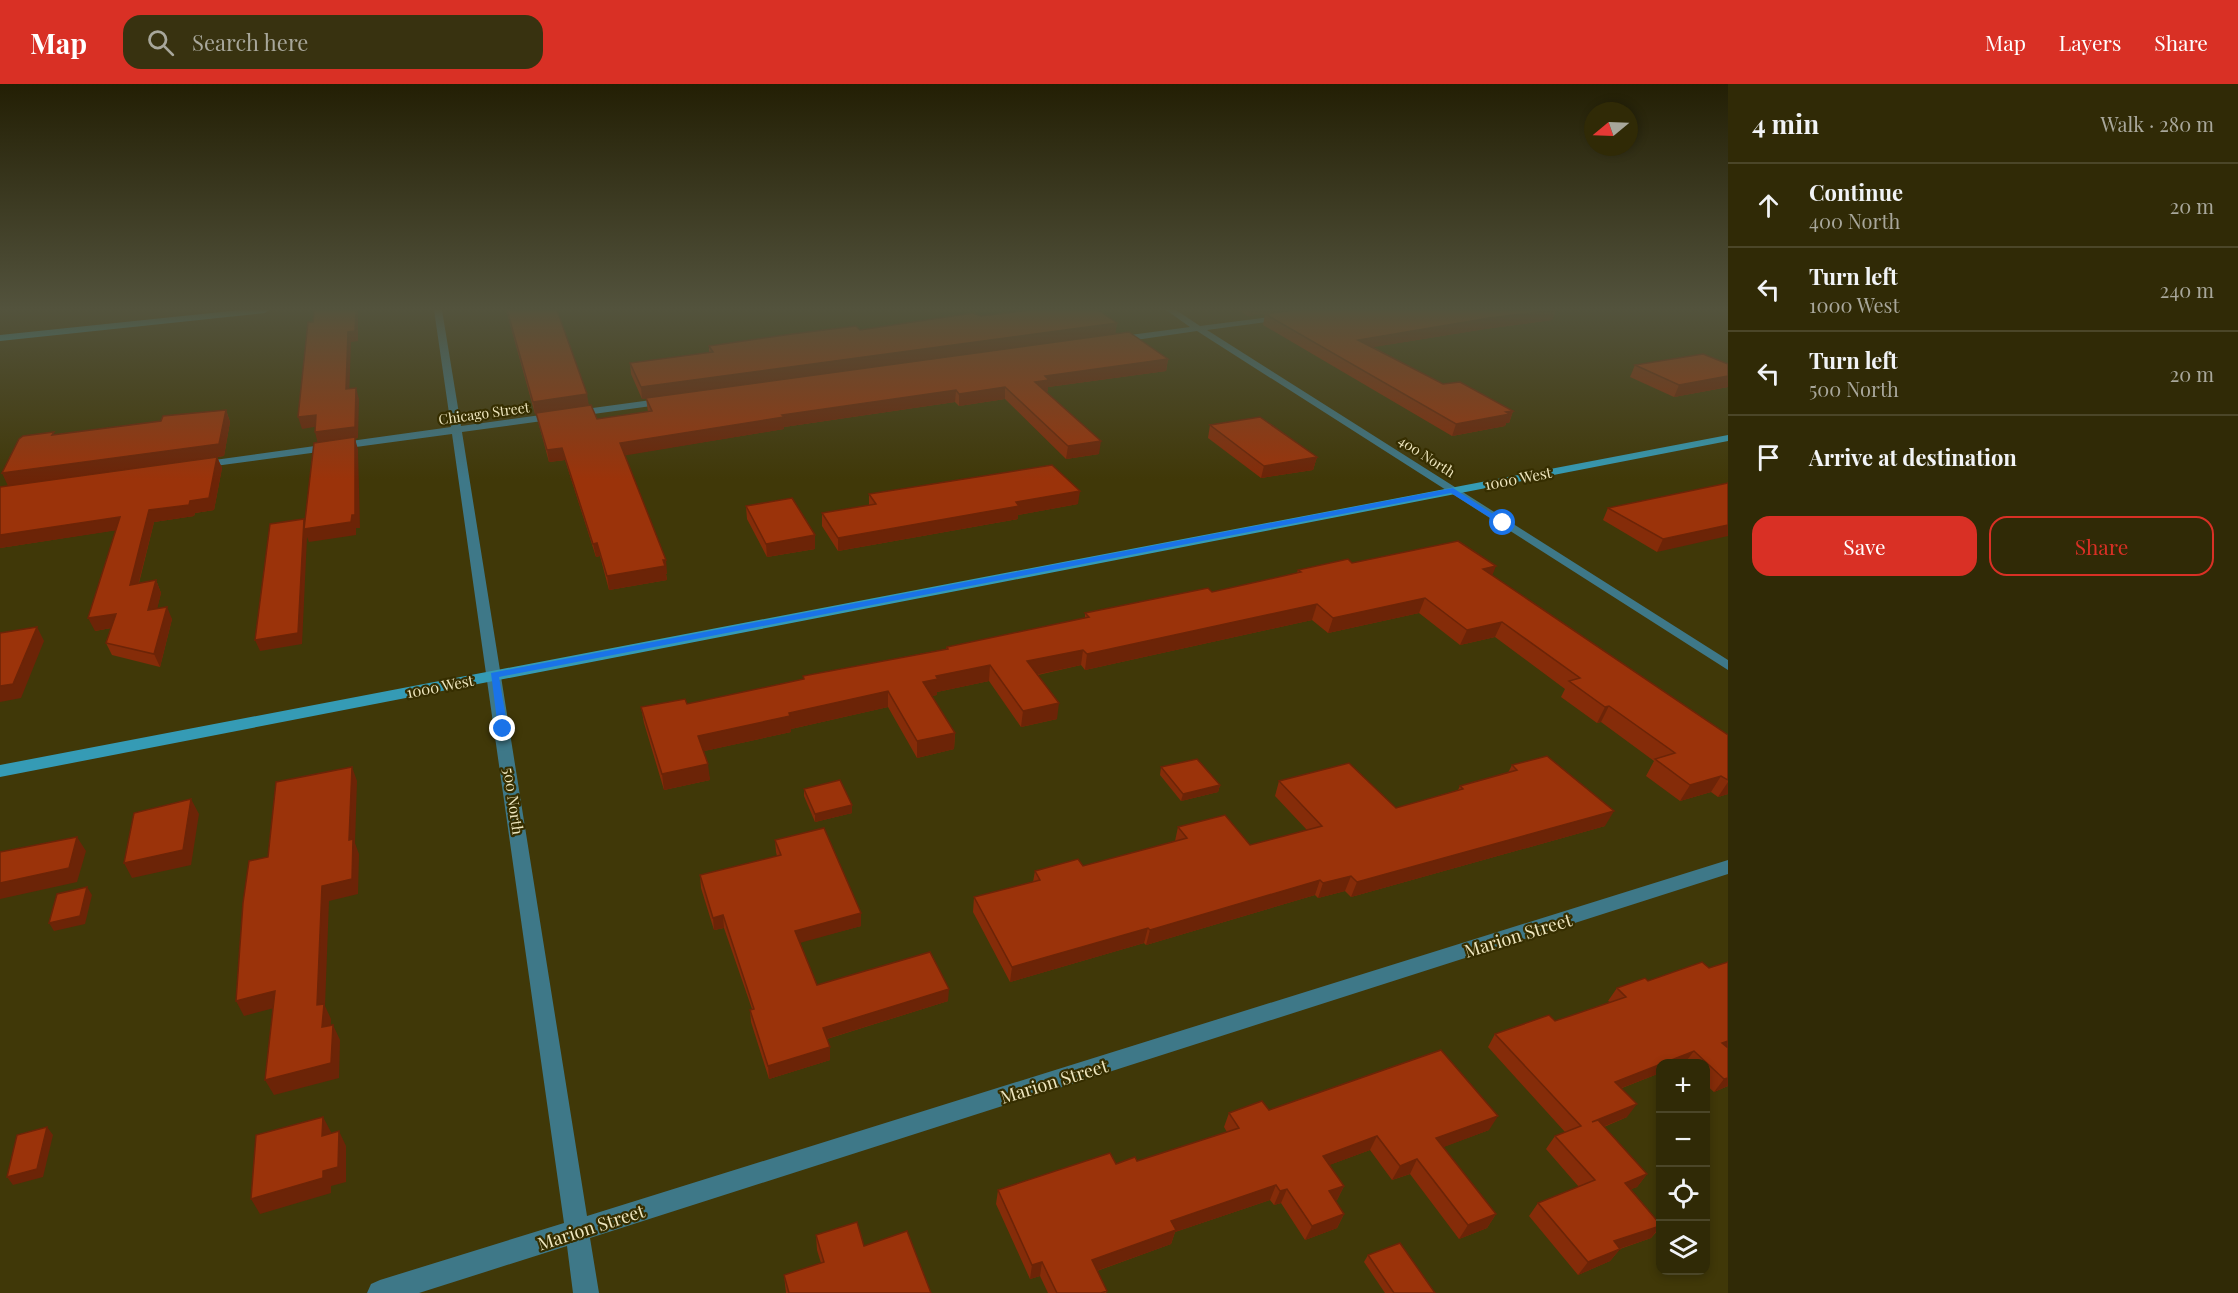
<!DOCTYPE html>
<html lang="en">
<head>
<meta charset="utf-8">
<style>
  :root { --surface:#302a06; --page:#383210; --text:#f1f3f6; --muted:#a8a79b; --line:#4b4628; --accent:#d93025 }
  body { margin:0; font-family:"Playfair Display",serif; background:var(--page); color:var(--text) }
  .controls { position:absolute; right:18px; bottom:18px; display:grid; overflow:hidden; border-radius:12px; box-shadow:0 3px 9px #0003 }
  .controls button { width:54px; height:54px; display:grid; place-items:center; padding:0; border:0; border-bottom:2px solid var(--line); background:var(--surface); color:var(--text); font:30px sans-serif }
  .compass { position:absolute; left:1584px; top:18px; width:54px; height:54px; border-radius:50%; background:var(--surface); box-shadow:0 3px 9px #0003; rotate:251deg }
  .stop { position:absolute; width:18px; height:18px; margin:-14px; border:4px solid #1a73e8; border-radius:50%; background:#fff }
  .stop.end { background:#1a73e8; border-color:#fff; box-shadow:0 2px 6px #0008 }
  .list { margin:0; padding:0; list-style:none }
  h2 { display:flex; justify-content:space-between; align-items:center; height:78px; margin:0; padding:0 24px; font-size:26px }
  h2 small { font-size:20px; font-weight:400; color:var(--muted) }
  .list li { display:grid; grid-template-columns:39px 1fr auto; gap:18px; align-items:center; box-sizing:border-box; height:84px; padding:0 24px; border-top:2px solid var(--line) }
  .list b { display:block; font-size:22px; white-space:nowrap }
  .list p { margin:0; font-size:20px; white-space:nowrap; color:var(--muted) }
  .list em { font-size:20px; font-style:normal; color:var(--muted) }
  .actions { display:flex; gap:12px; padding:18px 24px }
  .actions a { flex:1; padding:14px 0; border:2px solid var(--accent); border-radius:18px; text-align:center; font-size:21px; color:var(--accent) }
  .actions .main { background:var(--accent); color:#fff }
  .icon { flex:none; width:33px; height:33px; fill:none; stroke:currentColor; stroke-width:2; stroke-linecap:round; stroke-linejoin:round }
  .map { position:relative; flex:none; width:1728px; height:1209px; overflow:hidden }
  header { display:flex; align-items:center; gap:36px; box-sizing:border-box; height:84px; padding:0 30px; background:var(--accent); color:#fff }
  header strong { font-size:28px }
  nav { display:flex; gap:33px; margin-inline-start:auto; font-size:21px }
  .search { width:420px; height:54px; background:var(--page); display:flex; align-items:center; gap:15px; box-sizing:border-box; padding:0 21px; border-radius:18px; color:var(--muted); font-size:22px }
  main { display:flex }
  aside { flex:1; background:var(--surface) }
  .map>svg:first-child { display:block }
</style>
</head>
<body>
<header>
<strong>Map</strong>
<div class="search"><svg class="icon" aria-label="search" viewBox="0 0 24 24"><circle cx="10" cy="10" r="6"/><path d="M15 15l6 6"/></svg>Search here</div>
<nav><a>Map</a><a>Layers</a><a>Share</a></nav>
</header>
<main>
<div class="map">
<svg width="1728" height="1209" viewBox="0 0 1728 1209">
  <rect width="100%" height="100%" fill="#403808"/>
  <g fill="none" stroke-linecap="round" stroke-linejoin="round">
    <g fill="#3e7888" fill-rule="evenodd">
      <polygon points="434,226 442,226 461,342 666,314 671,317 666,320 462,348 587,1132 1728,776 1728,790 590,1154 599,1209 573,1209 567,1162 419,1209 367,1209 371,1200 380,1196 564,1139 452,350 200,384 194,381 200,378 451,343"/>
      <polygon points="1166,226 1176,226 1200,242 1285,231 1286,233 1282,236 1207,246 1728,576 1728,586 1197,247 1115,259 1110,256 1115,253 1190,243"/>
    </g>
    <g fill="#359bb5" fill-rule="evenodd">
      <polygon points="240,226 269,226 265,229 0,257 0,251"/>
      <polygon points="1728,351 1728,357 0,693 0,681"/>
    </g>
  </g>
  <g fill="#852c09">
    <polygon points="506,226 557,226 589,322 597,335 648,328 646,314 642,315 631,290 630,279 709,269 709,262 860,246 981,232 1117,239 1115,250 1168,275 1166,287 1048,303 1048,307 1046,308 1099,370 1066,375 1005,315 959,322 955,318 784,343 784,345 624,371 667,489 666,490 667,496 609,506 600,472 596,473 565,376 549,378 539,341 536,329 535,330"/>
    <polygon points="1238,226 1292,226 1248,232"/>
    <polygon points="1556,226 1552,236 1485,245 1373,263 1443,300 1513,327 1509,339 1506,339 1505,342 1452,352 1263,241 1265,230"/>
    <polygon points="1728,280 1728,303 1674,313 1630,293 1635,281"/>
    <polygon points="226,326 230,338 224,372 217,373 222,384 214,426 195,429 194,432 154,438 139,499 156,496 161,509 157,524 172,535 160,583 112,571 106,559 111,544 95,547 116,446 0,464 0,403 156,382 55,351 161,337"/>
    <polygon points="1210,341 1317,373 1313,386 1261,394 1208,354"/>
    <polygon points="1728,399 1657,468 1603,436 1608,424"/>
    <polygon points="869,410 1078,420 1018,431 1018,435 838,467 822,442 822,429 869,421"/>
    <polygon points="746,422 815,465 767,473 747,435"/>
    <polygon points="1352,479 1492,491 1728,651 1728,710 1718,713 1711,708 1680,717 1646,692 1654,677 1601,638 1597,639 1561,613 1565,605 1495,553 1460,561 1419,529 1328,549 1312,536 1085,586 1081,581 1038,591 1057,635 1021,643 989,597 937,608 937,611 931,612 955,649 954,665 917,674 888,623 791,645 791,648 704,667 710,696 664,706 644,639 641,623 687,620 803,595 803,592 946,565 947,563 1085,534 1085,529 1212,508 1297,489 1298,486"/>
    <polygon points="1512,681 1605,742 1351,813 1345,807 1318,814 1315,811 1146,861 1144,859 1010,898 973,828 974,813 1033,798 1035,787 1083,782 1175,757 1178,743 1250,761 1307,746 1275,712 1279,697 1396,724 1458,706 1460,702 1508,689"/>
    <polygon points="1161,683 1220,701 1218,708 1181,717 1160,691"/>
    <polygon points="804,705 852,721 852,729 815,738 804,712"/>
    <polygon points="775,756 861,829 861,842 800,858 817,901 948,917 827,955 830,976 769,995 751,938 750,926 752,925 724,844 714,846 701,804 700,791 777,772 776,768"/>
    <polygon points="1702,878 1728,1002 1714,1008 1706,1001 1706,980 1660,980 1660,989 1622,1004 1627,1033 1604,1043 1647,1090 1637,1103 1631,1105 1660,1140 1660,1144 1651,1154 1620,1165 1610,1177 1578,1191 1529,1132 1538,1119 1579,1103 1546,1065 1555,1052 1565,1048 1488,963 1495,950 1555,937 1610,918 1608,917 1617,904 1648,897"/>
    <polygon points="1269,1026 1489,1046 1443,1063 1496,1130 1487,1144 1459,1155 1410,1090 1392,1096 1370,1066 1329,1081 1344,1102 1337,1116 1335,1117 1344,1130 1337,1144 1305,1156 1281,1119 1274,1121 1270,1116 1175,1148 1171,1160 1097,1187 1107,1207 1106,1209 1048,1209 1040,1192 1030,1195 996,1120 998,1106 1116,1080 1137,1077 1227,1048 1224,1043 1229,1029"/>
    <polygon points="816,1151 864,1162 931,1209 786,1209 784,1191 821,1179 817,1166"/>
    <polygon points="1368,1171 1435,1209 1385,1209 1364,1178"/>
  </g>
  <g fill="#6c2407">
    <polygon points="356,226 358,226 358,257 351,258 349,316 346,305 348,248"/>
    <polygon points="1250,226 1292,226 1248,232"/>
    <polygon points="1556,226 1552,236 1485,245 1355,266 1358,256 1489,234"/>
    <polygon points="1117,239 1115,250 642,315 641,303"/>
    <polygon points="1168,275 1166,287 1048,303 1048,307 1034,310 1035,298 1045,292"/>
    <polygon points="1728,292 1728,303 1674,313 1679,301"/>
    <polygon points="1005,303 1005,315 959,322 959,310"/>
    <polygon points="356,304 359,315 358,354 355,355 358,365 360,444 356,444 356,451 309,458 307,453 302,560 260,567 255,556 304,435 307,445 318,360 315,348"/>
    <polygon points="956,306 955,318 784,343 784,345 622,372 620,359 782,331"/>
    <polygon points="587,310 589,322 535,330 533,318"/>
    <polygon points="226,326 230,338 224,372 217,373 222,384 214,426 195,429 194,432 154,438 135,513 130,501 149,426 190,417 8,402 2,389"/>
    <polygon points="1513,327 1509,339 1506,339 1505,342 1452,352 1456,340"/>
    <polygon points="316,331 320,342 302,345 298,333"/>
    <polygon points="1101,357 1099,370 1066,375 1068,362"/>
    <polygon points="562,364 565,376 549,378 547,366"/>
    <polygon points="1317,373 1313,386 1261,394 1264,382"/>
    <polygon points="1080,407 1078,420 1018,431 1018,435 838,467 838,454 1016,418"/>
    <polygon points="120,433 125,445 0,464 0,451"/>
    <polygon points="1728,441 1728,452 1657,468 1663,455"/>
    <polygon points="815,451 815,465 767,473 766,460"/>
    <polygon points="597,459 600,472 596,473 593,460"/>
    <polygon points="666,476 667,489 666,490 667,496 609,506 607,492"/>
    <polygon points="1496,482 1490,497 1483,485"/>
    <polygon points="156,496 161,509 154,538 148,526"/>
    <polygon points="1425,514 1419,529 1328,549 1333,534"/>
    <polygon points="1317,520 1312,536 1085,586 1087,570"/>
    <polygon points="167,523 172,535 160,583 154,570"/>
    <polygon points="116,530 122,542 95,547 88,534"/>
    <polygon points="1502,538 1495,553 1460,561 1467,546"/>
    <polygon points="37,543 44,557 21,614 0,618 0,602"/>
    <polygon points="1083,566 1081,581 1026,593 1027,577"/>
    <polygon points="990,581 989,597 937,608 937,611 922,614 923,598 936,592"/>
    <polygon points="888,607 888,623 791,645 791,648 700,668 698,652 789,629"/>
    <polygon points="1059,619 1057,635 1021,643 1023,627"/>
    <polygon points="1609,622 1601,638 1597,639 1605,623"/>
    <polygon points="955,649 954,665 917,674 917,657"/>
    <polygon points="708,680 710,696 664,706 662,690"/>
    <polygon points="352,683 357,697 355,759 359,770 358,810 329,817 325,922 331,935 330,959 322,943 317,921 322,802 349,756"/>
    <polygon points="1721,692 1711,708 1680,717 1690,701"/>
    <polygon points="1728,698 1728,710 1718,713"/>
    <polygon points="1220,701 1218,708 1181,717 1183,710"/>
    <polygon points="191,715 199,730 191,781 132,794 124,779"/>
    <polygon points="852,721 852,729 815,738 815,730"/>
    <polygon points="1614,727 1605,742 1351,813 1357,798"/>
    <polygon points="77,753 86,767 77,798 0,815 0,799"/>
    <polygon points="1351,792 1345,807 1318,814 1323,799"/>
    <polygon points="1320,796 1315,811 1146,861 1150,846"/>
    <polygon points="87,803 92,811 85,840 54,847 49,839"/>
    <polygon points="861,829 861,842 796,860 795,847"/>
    <polygon points="723,831 724,844 714,846 713,834"/>
    <polygon points="1148,844 1144,859 1010,898 1012,883"/>
    <polygon points="949,905 948,917 823,956 823,944"/>
    <polygon points="275,907 282,922 244,932 236,917"/>
    <polygon points="333,941 340,956 339,994 274,1011 265,996"/>
    <polygon points="1728,957 1728,966 1722,959"/>
    <polygon points="830,963 830,976 769,995 768,982"/>
    <polygon points="1694,967 1684,980 1661,980"/>
    <polygon points="1660,980 1660,989 1606,1010 1615,998"/>
    <polygon points="1728,994 1728,1002 1714,1008 1724,995"/>
    <polygon points="1637,1020 1627,1033 1583,1051 1592,1038"/>
    <polygon points="1498,1032 1489,1046 1428,1069 1436,1054"/>
    <polygon points="323,1033 331,1048 330,1067 322,1052"/>
    <polygon points="47,1043 53,1051 43,1093 13,1101 7,1093"/>
    <polygon points="339,1047 346,1062 346,1098 331,1102 331,1109 260,1130 251,1115 323,1087"/>
    <polygon points="1377,1052 1370,1066 1316,1086 1323,1072"/>
    <polygon points="1417,1075 1410,1090 1392,1096 1400,1082"/>
    <polygon points="1647,1090 1637,1103 1615,1111 1625,1099"/>
    <polygon points="1276,1101 1270,1116 1175,1148 1171,1160 1088,1190 1092,1176 1171,1137"/>
    <polygon points="1344,1102 1337,1116 1322,1122 1329,1107"/>
    <polygon points="1287,1105 1281,1119 1274,1121 1280,1107"/>
    <polygon points="1344,1130 1337,1144 1305,1156 1312,1142"/>
    <polygon points="1496,1130 1487,1144 1459,1155 1468,1141"/>
    <polygon points="1660,1142 1651,1154 1604,1170 1614,1157"/>
    <polygon points="1620,1165 1610,1177 1578,1191 1588,1178"/>
    <polygon points="1042,1178 1040,1192 1030,1195 1032,1181"/>
  </g>
  <g fill="#9b330a" stroke="#6c2407" stroke-width="1.5">
    <polygon points="314,226 356,226 355,247 348,248 346,305 356,304 355,343 315,348 316,331 298,333 308,238 313,238"/>
    <polygon points="507,226 557,226 587,310 533,318"/>
    <polygon points="1029,226 1098,226 1117,239 641,303 630,279 713,268 709,262 792,250 856,242 860,246 973,229 981,232"/>
    <polygon points="1295,226 1556,226 1489,234 1358,256 1443,300 1460,298 1513,327 1506,328 1510,330 1456,340 1265,230"/>
    <polygon points="1129,248 1168,275 1045,292 1049,296 1035,298 1101,357 1068,362 1005,303 959,310 956,306 782,331 784,333 620,359 666,476 663,476 665,482 607,492 597,459 593,460 562,364 547,366 536,329 591,321 597,335 652,327 646,314"/>
    <polygon points="1703,270 1728,280 1728,292 1679,301 1635,281"/>
    <polygon points="226,326 219,360 2,389 19,355 23,352 54,348 52,351 161,337 163,332"/>
    <polygon points="1260,333 1317,373 1264,382 1210,341"/>
    <polygon points="355,353 355,431 352,431 351,438 304,445 314,359"/>
    <polygon points="217,373 209,414 190,417 189,421 149,426 130,501 156,496 148,526 167,523 154,570 106,559 116,530 88,534 120,433 0,451 0,403"/>
    <polygon points="1052,381 1080,407 1016,418 1019,422 838,454 822,429 876,420 869,410"/>
    <polygon points="1728,399 1728,441 1663,455 1608,424"/>
    <polygon points="792,414 815,451 766,460 746,422"/>
    <polygon points="304,435 298,549 255,556 270,440"/>
    <polygon points="1458,457 1496,482 1483,485 1728,651 1728,696 1721,692 1690,701 1655,675 1675,669 1609,622 1605,623 1569,597 1580,594 1502,538 1467,546 1425,514 1333,534 1317,520 1087,570 1083,566 1027,577 1059,619 1023,627 990,581 936,592 938,595 923,598 955,649 917,657 888,607 789,629 790,632 698,652 708,680 662,690 641,623 685,615 687,620 804,595 803,592 948,565 947,563 1089,533 1085,529 1208,504 1212,508 1301,488 1298,486 1348,475 1352,479"/>
    <polygon points="37,543 13,600 0,602 0,549"/>
    <polygon points="1547,672 1614,727 1357,798 1351,792 1323,799 1320,796 1150,846 1148,844 1012,883 974,813 1040,796 1035,787 1078,775 1083,782 1187,754 1178,743 1225,731 1250,761 1322,742 1279,697 1349,679 1396,724 1463,705 1460,702 1517,686 1512,681"/>
    <polygon points="1197,675 1220,701 1183,710 1161,683"/>
    <polygon points="352,683 349,756 353,755 352,795 322,802 317,921 324,920 322,943 333,941 331,979 265,996 275,907 236,917 243,819 249,777 268,773 276,698"/>
    <polygon points="840,696 852,721 815,730 804,705"/>
    <polygon points="191,715 183,766 124,779 134,729"/>
    <polygon points="824,744 861,829 795,847 817,901 930,868 949,905 823,944 830,963 768,982 750,926 754,925 723,831 713,834 700,791 781,771 775,756"/>
    <polygon points="77,753 69,784 0,799 0,768"/>
    <polygon points="87,803 80,832 49,839 57,810"/>
    <polygon points="1702,878 1709,884 1728,878 1728,957 1722,959 1728,964 1728,994 1724,995 1694,967 1615,998 1637,1020 1592,1038 1598,1036 1647,1090 1625,1099 1660,1140 1660,1142 1614,1157 1620,1165 1588,1178 1538,1119 1595,1096 1555,1052 1581,1042 1495,950 1549,931 1555,937 1626,913 1617,904 1645,894 1648,897"/>
    <polygon points="1441,966 1498,1032 1436,1054 1496,1130 1468,1141 1417,1075 1400,1082 1377,1052 1323,1072 1344,1102 1329,1107 1344,1130 1312,1142 1287,1105 1280,1107 1276,1101 1171,1137 1176,1146 1092,1176 1107,1207 1101,1209 1057,1209 1042,1178 1032,1181 998,1106 1110,1069 1116,1080 1135,1073 1137,1077 1239,1044 1229,1029 1262,1017 1269,1026"/>
    <polygon points="323,1033 322,1052 339,1047 338,1083 323,1087 323,1094 251,1115 256,1051"/>
    <polygon points="47,1043 37,1085 7,1093 17,1051"/>
    <polygon points="857,1138 864,1162 907,1147 931,1209 789,1209 784,1191 824,1178 816,1151"/>
    <polygon points="1400,1159 1435,1209 1394,1209 1368,1171"/>
  </g>
  <linearGradient id="sky" x2="0" y2="1"><stop stop-color="#231f04"/><stop offset="0.57" stop-color="#53533d"/><stop offset="1" stop-color="#53533d" stop-opacity="0"/></linearGradient>
  <rect width="1728" height="395" fill="url(#sky)"/>
  <polygon fill="#1a73e8" points="1453,404 1507,439 1500,440 1451,409 499,593 508,645 503,648 498,645 491,589"/>
  <g text-anchor="middle" dominant-baseline="central" stroke-width="4.5" stroke-linejoin="round" paint-order="stroke">
    <g font-size="14" fill="#eee6be" stroke="#362e00">
      <text transform="translate(484 329) rotate(-8)">Chicago Street</text>
      <text transform="translate(1427 372) rotate(33)">400 North</text>
    </g>
    <g font-size="15" fill="#eee6be" stroke="#362e00">
      <text transform="translate(1518 394) rotate(-11)">1000 West</text>
      <text transform="translate(440 602) rotate(-11)">1000 West</text>
      <text transform="translate(514 717) rotate(82)">500 North</text>
    </g>
    <g font-size="18" fill="#eee6be" stroke="#362e00">
      <text transform="translate(1518 851) rotate(-17)">Marion Street</text>
      <text transform="translate(1054 997) rotate(-17)">Marion Street</text>
      <text transform="translate(591 1143) rotate(-18)">Marion Street</text>
    </g>
  </g>
</svg>
<div class="controls">
<button>+</button>
<button>−</button>
<button><svg class="icon" aria-label="locate" viewBox="0 0 24 24"><circle cx="12" cy="12" r="6"/><path d="M12 2v4M12 18v4M2 12h4M18 12h4"/></svg></button>
<button><svg class="icon" aria-label="layers" viewBox="0 0 24 24"><path d="M12 4l9 5-9 5-9-5zM3 14l9 5 9-5"/></svg></button>
</div>
<svg class="compass" viewBox="-18 -18 36 36"><path d="M0-13l5 13h-10z" fill="#e53935"/><path d="M0 13l5-13h-10z" fill="#a8a79b"/></svg>
<div class="stop" style="left:1503px;top:439px"></div>
<div class="stop end" style="left:503px;top:645px"></div>
</div>
<aside>
<h2>4 min<small>Walk · 280 m</small></h2>
<ul class="list">
<li><svg class="icon" aria-label="ahead" viewBox="0 0 24 24"><path d="M12 20V5M6 11l6-6 6 6"/></svg><div><b>Continue</b><p>400 North</p></div><em>20 m</em></li>
<li><svg class="icon" aria-label="left" viewBox="0 0 24 24"><path d="M17 20v-9H6M10 6l-5 5 5 5"/></svg><div><b>Turn left</b><p>1000 West</p></div><em>240 m</em></li>
<li><svg class="icon" aria-label="left" viewBox="0 0 24 24"><path d="M17 20v-9H6M10 6l-5 5 5 5"/></svg><div><b>Turn left</b><p>500 North</p></div><em>20 m</em></li>
<li><svg class="icon" aria-label="arrive" viewBox="0 0 24 24"><path d="M6 21V4h12l-3 4 3 4H6"/></svg><div><b>Arrive at destination</b></div></li>
</ul>
<div class="actions"><a class="main">Save</a><a>Share</a></div>
</aside>
</main>
</body>
</html>
